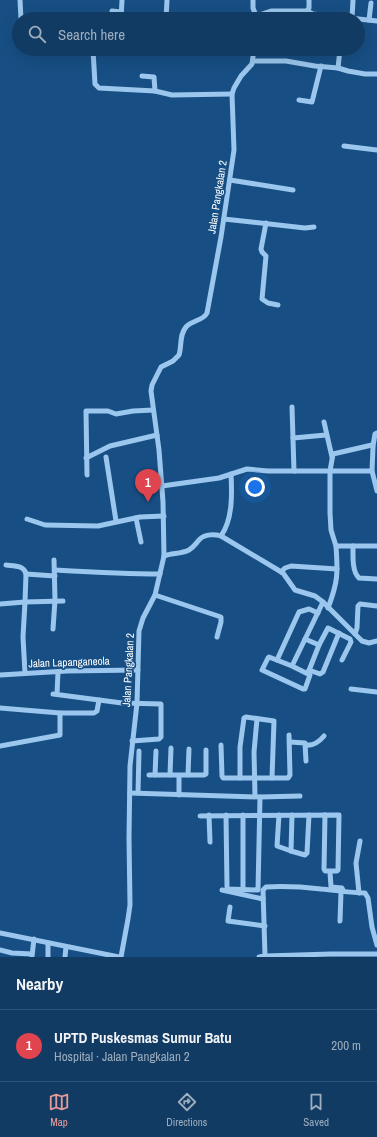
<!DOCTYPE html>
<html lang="en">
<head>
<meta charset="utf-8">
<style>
  :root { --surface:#113b63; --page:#1e466c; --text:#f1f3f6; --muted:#9cadbe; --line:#305578; --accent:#e69b98 }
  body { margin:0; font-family:"Archivo Narrow",sans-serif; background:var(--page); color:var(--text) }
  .you { position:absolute; left:255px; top:487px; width:14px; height:14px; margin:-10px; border:3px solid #fff; border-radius:50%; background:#1a73e8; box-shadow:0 0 0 6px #1a73e833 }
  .badge { display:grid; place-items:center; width:26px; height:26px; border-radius:50%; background:var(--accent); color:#fff; font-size:13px; font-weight:700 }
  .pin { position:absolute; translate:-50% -33px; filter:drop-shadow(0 1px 2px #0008) }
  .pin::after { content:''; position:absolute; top:21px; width:14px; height:12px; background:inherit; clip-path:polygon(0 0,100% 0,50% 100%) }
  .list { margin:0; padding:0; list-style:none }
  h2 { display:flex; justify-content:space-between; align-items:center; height:52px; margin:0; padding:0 16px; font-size:17px }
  h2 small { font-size:13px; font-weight:400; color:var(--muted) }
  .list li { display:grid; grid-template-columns:26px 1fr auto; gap:12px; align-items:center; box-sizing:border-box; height:72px; padding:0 16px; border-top:1px solid var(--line) }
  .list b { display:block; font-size:15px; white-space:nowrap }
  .list p { margin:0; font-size:13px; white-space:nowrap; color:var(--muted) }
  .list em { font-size:13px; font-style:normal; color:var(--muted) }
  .icon { flex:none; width:22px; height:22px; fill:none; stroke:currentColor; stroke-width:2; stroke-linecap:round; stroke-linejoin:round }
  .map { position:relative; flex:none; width:377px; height:957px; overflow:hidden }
  .search { position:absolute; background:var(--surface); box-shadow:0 4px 16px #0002; left:12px; right:12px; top:12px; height:44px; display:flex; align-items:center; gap:10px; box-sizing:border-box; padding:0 14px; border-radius:22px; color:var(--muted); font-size:15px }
  .sheet { height:124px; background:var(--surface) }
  nav { display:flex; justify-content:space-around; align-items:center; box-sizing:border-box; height:56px; border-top:1px solid var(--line); background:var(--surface); font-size:11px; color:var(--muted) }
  nav a { display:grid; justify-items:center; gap:2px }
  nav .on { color:var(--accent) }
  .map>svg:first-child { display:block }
</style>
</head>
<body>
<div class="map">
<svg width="377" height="957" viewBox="0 0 377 957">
  <rect width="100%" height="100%" fill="#174f84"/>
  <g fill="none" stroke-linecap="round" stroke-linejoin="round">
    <g stroke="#9bc6ed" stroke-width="5">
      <polyline points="20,0 21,19"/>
      <polyline points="253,0 253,8 256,16"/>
      <polyline points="112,11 121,12"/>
      <polyline points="307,11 313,14 377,21"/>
      <polyline points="167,15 187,19"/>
      <polyline points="352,18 353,0"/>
      <polyline points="121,19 122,0"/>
      <polyline points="166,19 167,0"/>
      <polyline points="255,19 256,16 271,11 307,11 309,8 309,0"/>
      <polyline points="369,20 371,3"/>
      <polyline points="91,49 93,50 95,84 99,88 155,91"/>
      <polyline points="93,50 131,49"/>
      <polyline points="253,61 286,61 315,66 338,68 348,71 365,74 377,74"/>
      <polyline points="338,68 340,49"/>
      <polyline points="142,76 154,77 155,91 172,95 232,94"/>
      <polyline points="299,100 312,102 321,66"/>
      <polyline points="344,146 377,150"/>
      <polyline points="230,180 293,190"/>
      <polyline points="224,219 305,228 314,227"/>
      <polyline points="266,223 261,249 262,252 266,256 262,299 268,303 278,305"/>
      <polyline points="292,407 294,471"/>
      <polyline points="324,422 332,457"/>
      <polyline points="293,438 326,435"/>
      <polyline points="373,446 375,434 377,433"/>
      <polyline points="106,457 116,521"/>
      <polyline points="86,458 110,446 157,435"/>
      <polyline points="372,471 377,491"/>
      <polyline points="87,475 86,411 108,411 116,414 133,411 153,410"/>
      <polyline points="162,486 219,478 247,469 268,471 372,471 373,447 372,445 333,454 330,471 330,513 331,530 336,546 377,546"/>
      <polyline points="136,518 141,542"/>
      <polyline points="27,519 45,525 98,526 140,517 164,516"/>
      <path d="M221,536C233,519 232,493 231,474"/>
      <path d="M353,546C353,556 352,572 359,578L377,579"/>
      <path d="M164,556C172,553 181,554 189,550C194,547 196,543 200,539C205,534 215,534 221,536L283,573L295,590L315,596L323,602L362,641L369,643L377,641"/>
      <path d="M55,570C90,572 125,574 160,574"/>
      <polyline points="281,572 285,568 291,566 337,569"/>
      <polyline points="26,574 55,576"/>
      <polyline points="155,595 221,617 221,622 217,637"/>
      <path d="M0,604L25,602L26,574C24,565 14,566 6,565"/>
      <path d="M328,608C338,582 338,573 336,546"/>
      <polyline points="53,629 55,600 54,560"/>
      <polyline points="355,634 357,628 358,606 360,604 377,606"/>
      <polyline points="305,639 319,645"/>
      <polyline points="277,660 299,612 309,609 318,613"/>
      <polyline points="292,666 310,675 305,689 303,689 262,670 268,658 269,657 292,666 323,602"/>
      <polyline points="309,670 320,674 323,672 339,633"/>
      <polyline points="25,673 23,637 25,602 63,601"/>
      <polyline points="308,673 319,645 328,628 350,639 351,642 342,660"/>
      <polyline points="0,675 67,671 138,670"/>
      <polyline points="351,689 377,692"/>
      <polyline points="53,694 122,703 161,704 161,737 159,739 132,741"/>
      <polyline points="57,694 58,672"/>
      <polyline points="0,708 60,713 94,713 97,711 99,700"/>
      <polyline points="290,742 305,743 306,761"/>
      <polyline points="221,745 222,776 223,778 288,778 290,775 289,735"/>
      <path d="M306,745C314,746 319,742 324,736"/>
      <polyline points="0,746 60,735 60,713"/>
      <polyline points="149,775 204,775 206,774 206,750"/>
      <polyline points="155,775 156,751"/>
      <polyline points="170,775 171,748"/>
      <polyline points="188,775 189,749"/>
      <polyline points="179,776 179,795"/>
      <polyline points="240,778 240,747 244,718 246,717 274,721 272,778"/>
      <polyline points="130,793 260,797 258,890 228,889 227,887 226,815"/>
      <polyline points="138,793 139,751"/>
      <polyline points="255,796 254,752 257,719"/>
      <polyline points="260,797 300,796"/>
      <polyline points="209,815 210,842"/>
      <polyline points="279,815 277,846 291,851 305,855 307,853 309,815"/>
      <polyline points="200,816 339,815 338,870 337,871 325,871 324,869 325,815"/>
      <polyline points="291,851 292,815"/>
      <polyline points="330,872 331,887 342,888 343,890 341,892 340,921"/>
      <polyline points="243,889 243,815"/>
      <polyline points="222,890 263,899"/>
      <polyline points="359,893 356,863 360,841"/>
      <polyline points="230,907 228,921 265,926"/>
      <polyline points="0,933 119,957"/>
      <polyline points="0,950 12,953 32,954"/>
      <polyline points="32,956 34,939"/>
      <path d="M265,956L263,890L266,887C285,886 303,887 321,889C336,890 350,893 365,893L368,898L372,927L377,945"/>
      <polyline points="48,957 48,943"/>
      <polyline points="65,957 66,947"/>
      <path d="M121,957L128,919L130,905L129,838L130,766L137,703L139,631L143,618L155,595L164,556L163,502L159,450L151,391L152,385L161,367L173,361L179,355C182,346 179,335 186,327C192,320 203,321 207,313L221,237L234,150L232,94L234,88L241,76L252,64L254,49"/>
      <polyline points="259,957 265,956 331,954 377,954"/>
    </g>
  </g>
  <g text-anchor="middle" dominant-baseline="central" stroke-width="3.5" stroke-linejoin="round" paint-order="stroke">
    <g font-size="11" fill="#fff" stroke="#174f84">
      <text transform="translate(217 197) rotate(-81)">Jalan Pangkalan 2</text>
      <text transform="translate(69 662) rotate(-2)">Jalan Lapanganeola</text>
      <text transform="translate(128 670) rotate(-87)">Jalan Pangkalan 2</text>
    </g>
  </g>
</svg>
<div class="you"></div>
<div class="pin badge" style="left:148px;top:502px;background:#e0444e">1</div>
<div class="search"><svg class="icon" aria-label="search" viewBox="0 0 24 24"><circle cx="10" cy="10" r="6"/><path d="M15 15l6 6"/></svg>Search here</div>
</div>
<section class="sheet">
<h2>Nearby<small></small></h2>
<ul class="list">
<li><span class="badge" style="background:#e0444e">1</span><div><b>UPTD Puskesmas Sumur Batu</b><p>Hospital · Jalan Pangkalan 2</p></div><em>200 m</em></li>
</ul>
</section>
<nav>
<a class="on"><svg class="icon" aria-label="map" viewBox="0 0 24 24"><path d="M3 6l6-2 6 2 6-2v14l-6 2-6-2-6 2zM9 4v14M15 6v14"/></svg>Map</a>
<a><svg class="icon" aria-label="directions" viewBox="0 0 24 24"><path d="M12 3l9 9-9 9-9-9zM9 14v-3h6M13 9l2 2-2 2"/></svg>Directions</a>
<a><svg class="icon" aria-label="saved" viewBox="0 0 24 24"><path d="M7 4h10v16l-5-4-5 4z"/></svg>Saved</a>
</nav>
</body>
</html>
